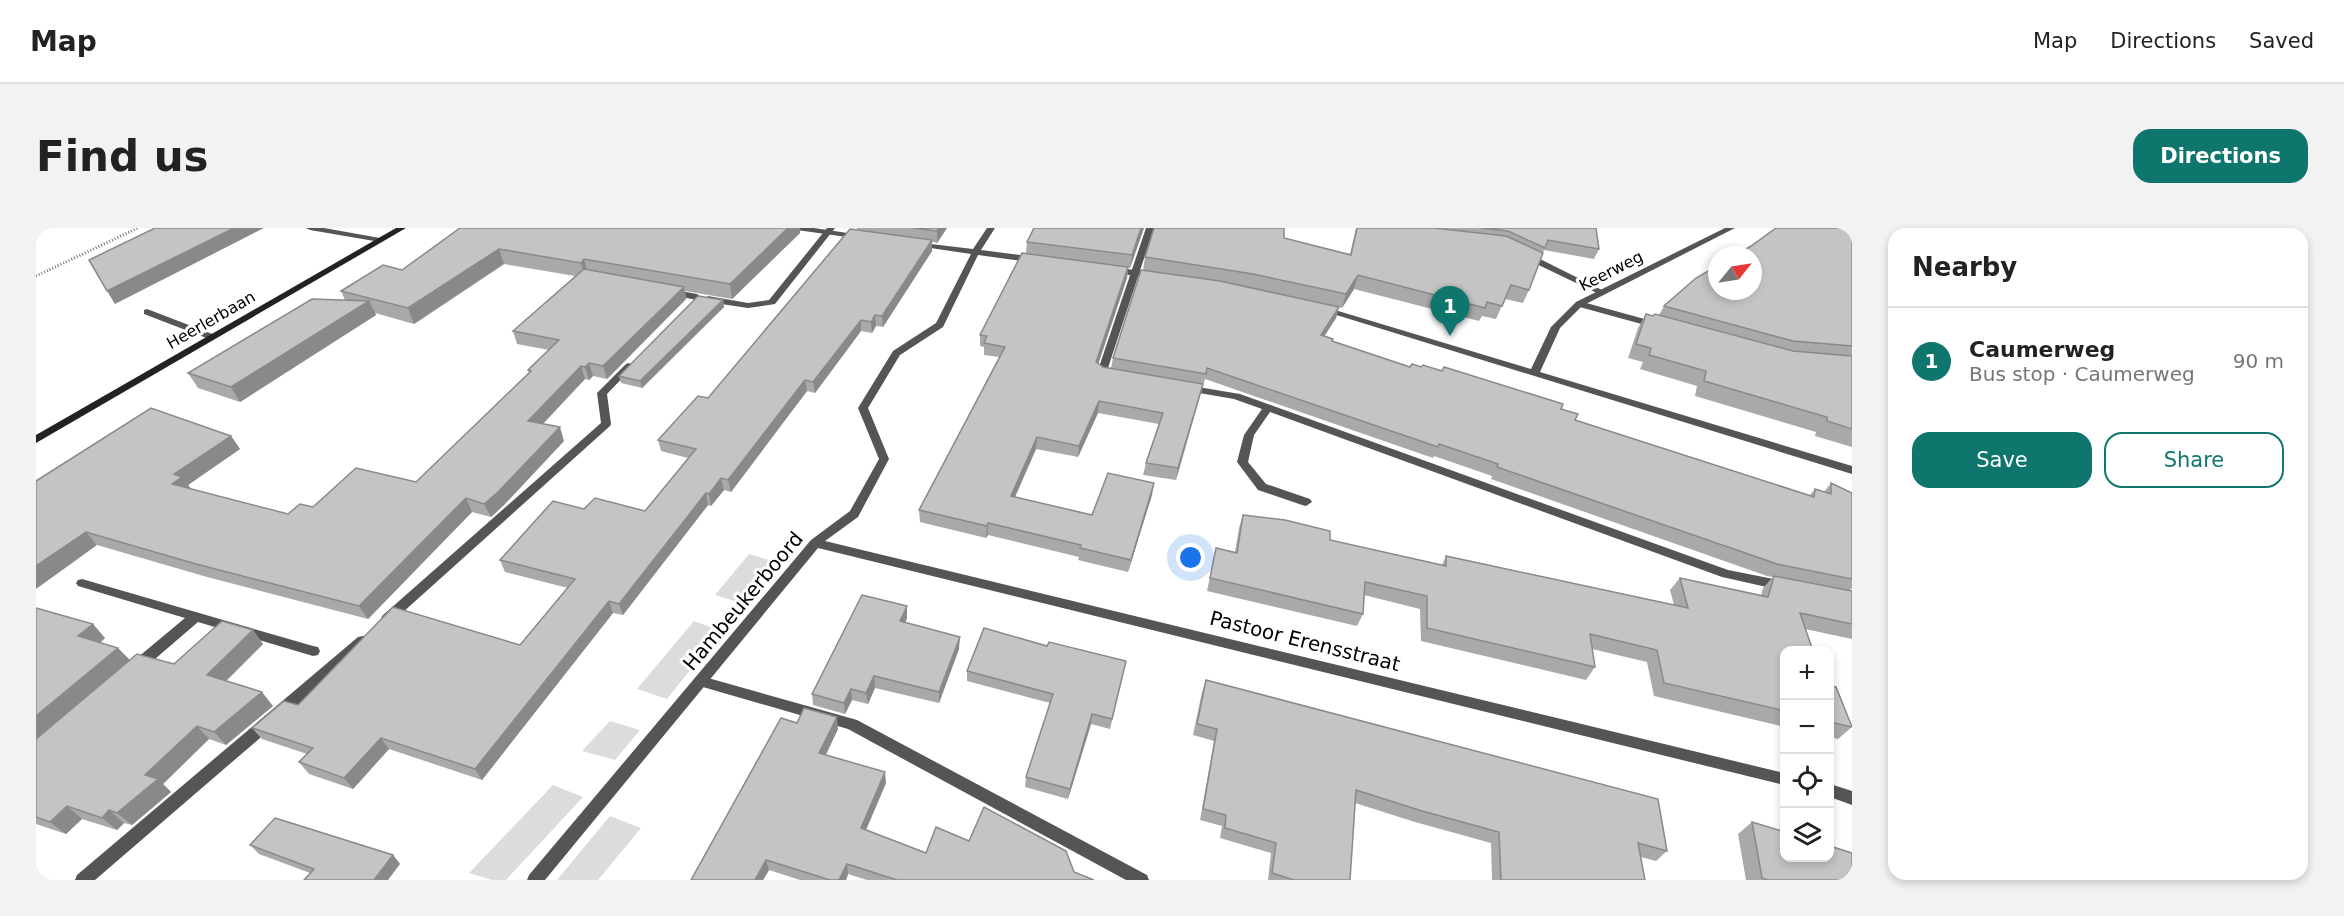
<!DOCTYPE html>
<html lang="en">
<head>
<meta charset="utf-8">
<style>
  :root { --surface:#fff; --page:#f2f2f2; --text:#222; --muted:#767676; --line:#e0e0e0; --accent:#0f766e }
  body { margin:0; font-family:"DejaVu Sans",sans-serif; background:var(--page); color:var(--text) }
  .controls { position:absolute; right:18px; bottom:18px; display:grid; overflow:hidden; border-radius:12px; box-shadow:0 3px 9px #0003 }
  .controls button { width:54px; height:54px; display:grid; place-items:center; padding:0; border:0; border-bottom:2px solid var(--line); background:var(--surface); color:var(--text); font:30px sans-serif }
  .compass { position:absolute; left:1672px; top:18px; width:54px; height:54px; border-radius:50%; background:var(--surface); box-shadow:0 3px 9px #0003; rotate:60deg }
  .you { position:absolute; left:1155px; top:330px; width:21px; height:21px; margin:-15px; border:4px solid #fff; border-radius:50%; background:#1a73e8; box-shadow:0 0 0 9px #1a73e833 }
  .badge { display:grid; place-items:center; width:39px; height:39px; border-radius:50%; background:var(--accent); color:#fff; font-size:20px; font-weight:700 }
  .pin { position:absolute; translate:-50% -50px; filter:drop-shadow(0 2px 3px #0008) }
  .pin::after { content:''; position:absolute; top:32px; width:21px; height:18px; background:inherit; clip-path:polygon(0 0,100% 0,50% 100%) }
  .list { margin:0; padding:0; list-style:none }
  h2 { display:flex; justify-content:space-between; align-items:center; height:78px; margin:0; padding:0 24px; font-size:26px }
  h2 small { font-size:20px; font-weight:400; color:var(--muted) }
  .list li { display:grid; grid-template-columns:39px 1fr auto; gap:18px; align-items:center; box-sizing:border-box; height:108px; padding:0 24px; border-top:2px solid var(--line) }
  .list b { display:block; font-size:22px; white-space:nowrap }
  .list p { margin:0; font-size:20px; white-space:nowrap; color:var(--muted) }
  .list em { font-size:20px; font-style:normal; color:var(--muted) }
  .actions { display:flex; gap:12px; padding:18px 24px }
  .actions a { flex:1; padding:14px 0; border:2px solid var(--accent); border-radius:18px; text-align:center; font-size:21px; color:var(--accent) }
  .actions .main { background:var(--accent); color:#fff }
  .icon { flex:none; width:33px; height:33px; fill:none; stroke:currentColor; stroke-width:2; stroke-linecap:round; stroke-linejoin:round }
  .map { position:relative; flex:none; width:1816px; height:652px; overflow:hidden; border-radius:18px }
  header { display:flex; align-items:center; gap:36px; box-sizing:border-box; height:84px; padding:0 30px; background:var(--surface); border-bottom:2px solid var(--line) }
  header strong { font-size:28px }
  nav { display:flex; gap:33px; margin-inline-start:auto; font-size:21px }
  .intro { display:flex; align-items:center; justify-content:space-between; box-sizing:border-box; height:144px; padding:0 36px }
  h1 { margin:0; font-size:42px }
  .button { padding:15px 27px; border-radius:18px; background:var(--accent); color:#fff; font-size:21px; font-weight:700 }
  main { display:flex; gap:36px; padding:0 36px }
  aside { flex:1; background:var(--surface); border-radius:18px; box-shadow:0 3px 9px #0003 }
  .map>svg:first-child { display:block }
</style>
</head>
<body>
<header>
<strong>Map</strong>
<nav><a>Map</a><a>Directions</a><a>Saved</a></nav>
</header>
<div class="intro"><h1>Find us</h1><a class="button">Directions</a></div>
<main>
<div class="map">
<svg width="1816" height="652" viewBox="0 0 1816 652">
  <rect width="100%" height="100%" fill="#fff"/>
  <g fill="#dcdcdc">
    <polygon points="713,326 736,333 705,375 679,367"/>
    <polygon points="658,393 685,403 631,471 601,461"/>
    <polygon points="574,493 604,502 579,532 546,523"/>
    <polygon points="517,557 547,569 470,652 456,652 433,645"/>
    <polygon points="574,588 605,600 562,652 521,652"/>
  </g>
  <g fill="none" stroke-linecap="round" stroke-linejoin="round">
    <polyline stroke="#777" stroke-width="3" stroke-dasharray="1 2" stroke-linecap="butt" points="0,48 102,0"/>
    <g fill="#555" fill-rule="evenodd">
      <polygon points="270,0 288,0 344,10 348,12 344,14 274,2"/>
      <polygon points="791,0 799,0 739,76 712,80 672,74 668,71 672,68 712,75 733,72"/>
      <polygon points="1110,0 1118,0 1071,143 1079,147 1074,150 1063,147 1061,145"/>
      <polygon points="1488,26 1494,26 1570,64 1569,66 1563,66 1488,30"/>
      <polygon points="633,61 661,66 665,69 661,72 630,66 629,64"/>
      <polygon points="1543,73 1623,95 1625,97 1620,100 1540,78 1540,74"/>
      <polygon points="111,81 179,107 181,109 176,112 173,111 108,86 108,82"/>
      <polygon points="593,135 598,138 596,140 571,166 575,196 574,198 356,394 346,394 345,391 346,388 565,195 561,165 590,136"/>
      <polygon points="1150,157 1204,166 1692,342 1748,353 1752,355 1754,358 1752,361 1748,363 1686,349 1234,184 1218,207 1212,234 1230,256 1274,271 1276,274 1270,278 1266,277 1222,262 1201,234 1208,207 1226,181 1198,171 1146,162 1146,158"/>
      <polygon points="327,408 332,409 334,413 332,417 59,652 39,652 41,647 322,409"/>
      <polygon points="665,448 821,492 1111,647 1113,652 1090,652 812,501 660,457 658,453 660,449"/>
    </g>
    <g fill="#555" fill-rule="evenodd">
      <polygon points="757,0 778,0 825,7 829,9 825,11 761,2"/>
      <polygon points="951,0 959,0 945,22 1000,29 1004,32 1000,35 942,27 907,99 864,127 832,180 853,231 822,289 789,313 1748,545 1748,557 782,320 509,652 491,652 493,647 775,312 814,283 843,231 822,180 857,123 900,95 935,26 881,18 878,18 878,14 937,21"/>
      <polygon points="1689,0 1699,0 1546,78 1524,100 1504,144 1816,238 1816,246 1281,81 1286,78 1289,79 1495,141 1515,99 1540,74"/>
      <polygon points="1077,39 1119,45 1123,48 1119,51 1074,44 1074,40"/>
      <polygon points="46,351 277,418 282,419 284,423 282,427 277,428 162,394 105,443 100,444 95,443 93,439 95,435 149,390 42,358 40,355 42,352"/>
      <polygon points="1794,556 1816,563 1816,577 1794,569"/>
    </g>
    <polygon fill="#222" fill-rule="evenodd" points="360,0 370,0 0,215 0,207"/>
  </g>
  <g fill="#a9a9a9">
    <polygon points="424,0 764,0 764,5 696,71 649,63 650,71 571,151 557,148 553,152 549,151 507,196 528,213 468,277 455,289 436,284 332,391 171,349 61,317 0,253 195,208 204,221 152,257 155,261 252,286 277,279 380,254 493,145 492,142 513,122 481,116 477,103 539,48 468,36 378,96 339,85 340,87 204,174 162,160 152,145 309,72 305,63 366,42"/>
    <polygon points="821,0 911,0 901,15 896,14 896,23 847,99 840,98 836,105 825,103 779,165 771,163 695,264 688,262 675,278 672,277 587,387 577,385 446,552 353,521 317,561 273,546 263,534 271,526 226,511 216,500 262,477 484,417 532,360 469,344 464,332 548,281 609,283 652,230 625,223 622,212 672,170 821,2"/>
    <polygon points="998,0 1108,0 1094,40 1092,40 1091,50 1062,135 1067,139 1075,140 1077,130 1107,42 1109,29 1248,10 1314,26 1320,0 1560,0 1563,21 1558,31 1508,22 1493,62 1487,75 1469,71 1460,91 1446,88 1443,93 1318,61 1306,80 1303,79 1300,90 1288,108 1297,114 1374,139 1525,181 1539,192 1774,267 1779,261 1788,264 1795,255 1816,265 1816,360 1813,363 1816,363 1816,411 1769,401 1749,423 1749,499 1618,468 1611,434 1556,421 1559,439 1550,452 1385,413 1384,381 1328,367 1327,386 1321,398 1171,363 1180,320 1199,324 1203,300 1207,287 1294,312 1406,337 1410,328 1638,377 1634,362 1644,350 1725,367 1727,360 1737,349 1731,348 1455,251 1456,248 1398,228 1397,230 1169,151 1140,252 1107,247 1110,235 1123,196 1062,185 1042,229 1000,221 979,269 1056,287 1116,267 1092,344 1042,332 1043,329 952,307 950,310 884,294 883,282 963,129 948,127 948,119 944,118 944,107 990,25 991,14"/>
    <polygon points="1816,0 1816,219 1779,208 1780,204 1659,168 1661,158 1604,141 1607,134 1592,130 1602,100 1610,86 1617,88 1623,87 1628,78"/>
    <polygon points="687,72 688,79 606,160 585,155 583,148"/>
    <polygon points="0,380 69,410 64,415 93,432 138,436 217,402 227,416 190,453 237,478 190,517 173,511 127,556 135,564 96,597 88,595 81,602 46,591 30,606 0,596"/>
    <polygon points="871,390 869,395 923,421 903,475 839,460 832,476 816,472 809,486 777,477 776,466"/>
    <polygon points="931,443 1088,443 1074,501 1055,496 1032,571 989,559 990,549 1014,475 931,453"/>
    <polygon points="1170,452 1631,623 1620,633 1605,629 1609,652 1456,652 1455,615 1379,594 1319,575 1314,652 1232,652 1235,625 1184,610 1186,598 1164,592 1178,513 1157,507 1166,464"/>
    <polygon points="1794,458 1816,499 1802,511 1794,509"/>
    <polygon points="761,495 802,501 790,527 850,555 830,602 890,625 933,613 1038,644 1058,652 831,652 812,646 810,652 764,652 733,642 727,652 655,652"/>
    <polygon points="1716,594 1816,652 1710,652 1702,606"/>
    <polygon points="214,617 357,627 364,636 274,645 223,626"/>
  </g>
  <g fill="#898989">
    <polygon points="198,0 228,0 79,76 71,63"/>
    <polygon points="752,0 764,0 764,5 696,71 694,56"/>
    <polygon points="903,0 911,0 901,15 901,3"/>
    <polygon points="1105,0 1108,0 1094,40 1096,27"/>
    <polygon points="896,12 896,23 847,99 846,88"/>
    <polygon points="463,21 468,36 378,96 372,80"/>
    <polygon points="548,31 552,46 549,50 545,35"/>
    <polygon points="1092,39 1091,50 1059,146 1060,134"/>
    <polygon points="1322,47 1318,61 1306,80 1310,66"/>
    <polygon points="648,59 650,71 571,151 567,138"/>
    <polygon points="687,72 688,79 606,160 604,153"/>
    <polygon points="333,73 340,87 204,174 195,159"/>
    <polygon points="1303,79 1300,90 1282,118 1285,107"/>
    <polygon points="839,87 840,98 836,105 835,94"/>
    <polygon points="825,92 825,103 779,165 777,154"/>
    <polygon points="553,135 557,148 553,152 549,139"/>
    <polygon points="545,138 549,151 497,206 492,193"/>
    <polygon points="769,152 771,163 695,264 692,252"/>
    <polygon points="1167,156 1164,167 1140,252 1142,240"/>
    <polygon points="1063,173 1062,185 1042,229 1043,218"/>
    <polygon points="524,199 528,213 468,277 455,289 448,276"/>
    <polygon points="195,208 204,221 152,257 156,262 136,256 138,246"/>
    <polygon points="1001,209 1000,221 974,280 975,268"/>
    <polygon points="685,250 688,262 675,278 673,266"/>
    <polygon points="1118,255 1116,267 1092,344 1095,332"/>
    <polygon points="670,265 672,277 587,387 583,376"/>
    <polygon points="430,270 436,284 332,391 323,378"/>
    <polygon points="952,295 952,307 950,310 951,298"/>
    <polygon points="50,304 61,317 0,361 0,338"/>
    <polygon points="573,373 577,385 446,552 439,541"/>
    <polygon points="871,378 871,390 864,405 864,393"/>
    <polygon points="57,396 69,410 55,422 42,408"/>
    <polygon points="217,402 227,416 183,460 171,447"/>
    <polygon points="924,409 923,421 903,475 903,464"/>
    <polygon points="82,420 95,433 0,514 0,488"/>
    <polygon points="838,448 839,460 832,476 830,465"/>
    <polygon points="815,461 816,472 809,486 808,475"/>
    <polygon points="226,464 237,478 190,517 178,504"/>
    <polygon points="1056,486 1055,496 1032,571 1034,561"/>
    <polygon points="801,489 802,501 785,536 783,525"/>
    <polygon points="161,498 173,511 127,556 135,564 96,597 81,585 109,547"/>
    <polygon points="345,510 353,521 317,561 308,550"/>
    <polygon points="849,544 850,555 826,611 825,600"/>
    <polygon points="31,578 46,591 30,606 14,594"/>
    <polygon points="73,582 88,595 81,602 66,590"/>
    <polygon points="357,627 364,636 352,652 338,652"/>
    <polygon points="730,632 733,642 727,652 719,652"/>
    <polygon points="811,636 812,646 810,652 803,652"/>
  </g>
  <g fill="#c4c4c4" stroke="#898989" stroke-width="1.5">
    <polygon points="119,0 198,0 71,63 53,32"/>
    <polygon points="424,0 752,0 694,56 548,31 545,35 463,21 372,80 305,63 347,37 366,42"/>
    <polygon points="877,0 903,0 901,3"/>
    <polygon points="998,0 1105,0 1096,27 991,14"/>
    <polygon points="1118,0 1248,0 1248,10 1315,27 1321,0 1398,0 1470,8 1507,25 1493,62 1475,57 1466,78 1451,74 1449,80 1322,47 1310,66 1217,46 1109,29"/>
    <polygon points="1445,0 1560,0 1563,21 1512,12 1509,20 1472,3"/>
    <polygon points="1740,0 1816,0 1816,118 1757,113 1628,78 1660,50 1681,38 1681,63 1717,63 1717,27 1700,27 1715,18"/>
    <polygon points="814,1 896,12 846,88 839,87 835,94 825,92 777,154 769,152 692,252 685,250 673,266 670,265 583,376 573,373 439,541 345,510 308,550 263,534 277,520 216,500 248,473 262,477 357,379 484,417 539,351 464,332 517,273 548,281 559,270 609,283 660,221 622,212 662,168 672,170"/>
    <polygon points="986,25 1092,39 1060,134 1067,139 1167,156 1142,240 1110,235 1127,185 1063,173 1043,218 1001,209 975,268 1056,287 1072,245 1118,255 1095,332 1044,320 1045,317 952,295 951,298 883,282 969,119 948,115 951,108 944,107"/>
    <polygon points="548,41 648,59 567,138 553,135 549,139 545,138 492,193 524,199 462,264 448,276 430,270 323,378 160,336 50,304 0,338 0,253 115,180 195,208 138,246 146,249 136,256 252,286 264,276 277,279 320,240 380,254 495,143 492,142 523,112 477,103"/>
    <polygon points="1105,42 1184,53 1303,79 1285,107 1297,111 1296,113 1374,139 1376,136 1385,139 1387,137 1406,143 1408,139 1527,176 1525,181 1542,186 1539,192 1778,269 1779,261 1795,266 1795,255 1816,265 1816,351 1741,336 1461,239 1462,236 1403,216 1402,219 1171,140 1170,146 1077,130"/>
    <polygon points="662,68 687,72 604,153 583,148"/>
    <polygon points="276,71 333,73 195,159 152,145"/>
    <polygon points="1610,86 1617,88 1619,86 1757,123 1816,128 1816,201 1791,193 1791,189 1668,153 1670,143 1613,127 1615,120 1600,116"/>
    <polygon points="1207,287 1249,292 1294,303 1294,312 1410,338 1410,328 1652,380 1644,350 1732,369 1738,348 1816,363 1816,396 1764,385 1777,423 1749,423 1749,483 1628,455 1621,422 1554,406 1559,439 1391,400 1391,368 1329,354 1327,386 1174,350 1180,320 1201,325"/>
    <polygon points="826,367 871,378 864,393 924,409 903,464 838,448 830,465 815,461 808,475 776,466"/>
    <polygon points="0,380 57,396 42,408 82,420 0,488"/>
    <polygon points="186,393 217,402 171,447 226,464 178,504 161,498 109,547 122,551 81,585 73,582 66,590 31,578 14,594 0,589 0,511 101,426 138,436"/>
    <polygon points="948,400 1011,418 1013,414 1090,433 1076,491 1056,486 1034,561 990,549 1017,466 931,443"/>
    <polygon points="1170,452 1622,571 1631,623 1602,615 1609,652 1465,652 1463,604 1386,583 1320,562 1314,652 1258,652 1236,645 1240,615 1189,600 1190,587 1167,581 1181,501 1161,496"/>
    <polygon points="1794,458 1800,459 1816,499 1794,494"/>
    <polygon points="768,480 801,489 783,525 849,544 825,600 890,625 900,599 933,613 948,579 1030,623 1038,644 1058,652 861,652 811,636 803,652 794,652 730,632 719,652 655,652 745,490 761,495"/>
    <polygon points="239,590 357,627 338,652 268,652 278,641 214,617"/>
    <polygon points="1716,594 1749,604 1749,630 1794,630 1794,618 1816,625 1816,652 1732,652 1726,650"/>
  </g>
  <g text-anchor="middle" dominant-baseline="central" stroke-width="6" stroke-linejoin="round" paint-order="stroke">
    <g font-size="16" fill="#000" stroke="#fff">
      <text transform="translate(1575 43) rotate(-27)">Keerweg</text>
      <text transform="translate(175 92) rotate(-30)">Heerlerbaan</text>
    </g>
    <g font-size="20" fill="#000" stroke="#fff">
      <text transform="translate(707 373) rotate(-50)">Hambeukerboord</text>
      <text transform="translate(1269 413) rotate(14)">Pastoor Erensstraat</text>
    </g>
  </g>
</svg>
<div class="controls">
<button>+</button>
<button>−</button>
<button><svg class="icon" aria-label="locate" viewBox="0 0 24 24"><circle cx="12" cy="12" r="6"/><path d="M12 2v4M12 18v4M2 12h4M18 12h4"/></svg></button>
<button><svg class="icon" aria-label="layers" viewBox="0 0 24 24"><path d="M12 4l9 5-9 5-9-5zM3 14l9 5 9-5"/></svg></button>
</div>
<svg class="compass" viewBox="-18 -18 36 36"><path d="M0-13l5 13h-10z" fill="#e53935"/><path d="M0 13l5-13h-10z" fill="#767676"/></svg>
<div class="you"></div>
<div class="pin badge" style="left:1414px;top:108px">1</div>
</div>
<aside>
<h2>Nearby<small></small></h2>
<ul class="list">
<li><span class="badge">1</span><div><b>Caumerweg</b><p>Bus stop · Caumerweg</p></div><em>90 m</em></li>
</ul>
<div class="actions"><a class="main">Save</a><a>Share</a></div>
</aside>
</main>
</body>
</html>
